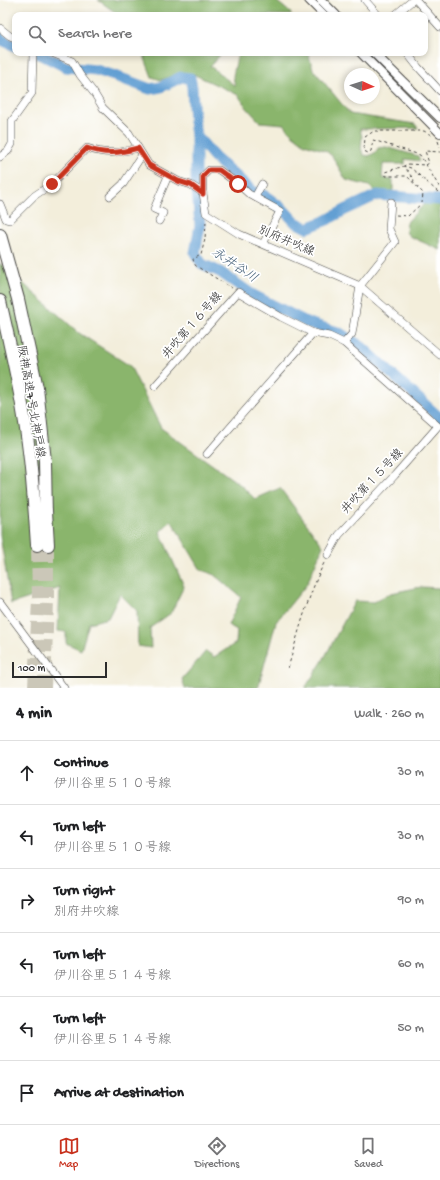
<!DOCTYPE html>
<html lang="en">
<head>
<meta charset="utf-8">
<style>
  :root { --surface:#fff; --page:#f6f6f6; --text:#202124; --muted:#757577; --line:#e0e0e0; --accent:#c8321e }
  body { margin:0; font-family:"Gochi Hand","Klee One",sans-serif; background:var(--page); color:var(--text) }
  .compass { position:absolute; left:344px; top:68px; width:36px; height:36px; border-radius:50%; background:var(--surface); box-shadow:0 2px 6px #0003; rotate:93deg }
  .scale { position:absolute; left:12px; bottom:10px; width:95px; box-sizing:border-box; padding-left:4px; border:2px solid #2b2b2b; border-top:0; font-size:11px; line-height:14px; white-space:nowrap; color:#2b2b2b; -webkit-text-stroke:3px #fff; paint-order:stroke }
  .stop { position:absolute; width:12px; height:12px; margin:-9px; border:3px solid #c8321e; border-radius:50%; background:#fff }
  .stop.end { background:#c8321e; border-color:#fff; box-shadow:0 1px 4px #0008 }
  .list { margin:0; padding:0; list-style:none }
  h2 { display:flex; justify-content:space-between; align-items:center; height:52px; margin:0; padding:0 16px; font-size:17px }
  h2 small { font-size:13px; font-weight:400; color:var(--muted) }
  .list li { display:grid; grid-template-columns:26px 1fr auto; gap:12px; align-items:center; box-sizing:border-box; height:64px; padding:0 16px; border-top:1px solid var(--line) }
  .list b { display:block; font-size:15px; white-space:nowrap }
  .list p { margin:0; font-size:13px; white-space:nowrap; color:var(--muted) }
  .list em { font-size:13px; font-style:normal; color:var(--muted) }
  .icon { flex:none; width:22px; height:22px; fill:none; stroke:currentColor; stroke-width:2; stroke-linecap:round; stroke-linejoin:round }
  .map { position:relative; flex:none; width:440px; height:688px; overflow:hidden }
  .search { position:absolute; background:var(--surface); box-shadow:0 2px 6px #0003; left:12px; right:12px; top:12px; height:44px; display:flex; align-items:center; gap:10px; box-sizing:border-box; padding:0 14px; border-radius:8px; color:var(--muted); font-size:15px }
  .sheet { height:436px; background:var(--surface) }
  nav { display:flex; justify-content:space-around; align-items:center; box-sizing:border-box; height:56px; border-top:1px solid var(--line); background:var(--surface); font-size:11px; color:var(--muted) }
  nav a { display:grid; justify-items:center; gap:2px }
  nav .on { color:var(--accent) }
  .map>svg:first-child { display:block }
</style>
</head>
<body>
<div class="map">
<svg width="440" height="688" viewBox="0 0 440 688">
  <rect width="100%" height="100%" fill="#fff"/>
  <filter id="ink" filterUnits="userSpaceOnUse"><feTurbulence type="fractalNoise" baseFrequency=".025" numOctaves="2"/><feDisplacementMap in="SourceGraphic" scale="8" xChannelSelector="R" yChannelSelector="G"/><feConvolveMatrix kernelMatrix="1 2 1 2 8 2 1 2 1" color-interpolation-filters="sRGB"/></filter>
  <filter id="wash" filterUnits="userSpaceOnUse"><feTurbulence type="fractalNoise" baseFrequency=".012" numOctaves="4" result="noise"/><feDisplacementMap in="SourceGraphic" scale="16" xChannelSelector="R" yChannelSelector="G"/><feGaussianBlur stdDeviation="0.9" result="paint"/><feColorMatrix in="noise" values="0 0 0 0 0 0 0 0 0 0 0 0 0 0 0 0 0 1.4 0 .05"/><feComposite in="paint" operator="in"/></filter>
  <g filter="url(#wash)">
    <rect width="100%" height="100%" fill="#f3eedb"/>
    <g fill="#8ab56c" stroke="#5a704c">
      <polygon points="98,0 275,0 291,13 291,15 119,15"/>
      <polygon points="143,53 222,53 210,66 235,86 233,76 238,53 308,53 313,69 350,114 415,124 418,128 360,129 362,137 361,149 364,155 369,156 376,152 378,148 386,147 418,156 420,161 405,159 405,164 383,164 382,178 393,180 393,190 389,192 377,193 369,186 346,180 332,156 326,151 305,144 291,133 284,124 260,122 247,108 238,95 234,93 193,74 175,75 161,80 152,77"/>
      <polygon points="426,202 440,203 440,250 409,236 406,232 407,222"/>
      <polygon points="0,263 79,333 130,366 161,428 242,486 255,499 280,488 323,546 307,584 276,622 258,688 185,688 182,679 206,651 214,657 236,643 237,630 228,625 241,597 213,574 201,570 171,520 160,532 184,586 171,613 150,628 151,648 138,646 137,611 120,594 108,618 89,623 81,650 66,643 66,632 58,631 60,588 11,604 0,535"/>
      <polygon points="421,587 440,588 440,688 305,688 322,662 355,601 373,602 391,593"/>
    </g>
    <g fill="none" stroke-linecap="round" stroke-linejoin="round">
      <g stroke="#629fd3" stroke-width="11">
        <polyline points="0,38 2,40 15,46"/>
        <polyline points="36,53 46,57 66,67 96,70 115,76 150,89 161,87 181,77 190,78 192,87 194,122 196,135 196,180 200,225 195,253 202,264 220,272 253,295 308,323 338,332 362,347 440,418"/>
        <polyline points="196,135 215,158 237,177 252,191 266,196 283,209 295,222 307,228 327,220 345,210 377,195 440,200"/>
      </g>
    </g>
  </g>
  <g filter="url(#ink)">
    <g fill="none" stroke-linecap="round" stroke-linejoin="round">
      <g stroke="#cbc7b8" stroke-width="12" stroke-dasharray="12 6" stroke-linecap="butt">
        <polyline points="34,688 38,599 37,545"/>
        <polyline points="45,688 48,599 48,545"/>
      </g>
      <g stroke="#494845" stroke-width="8">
        <g id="minor">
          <polyline points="365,0 378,15"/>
          <polyline points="416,0 440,27"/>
          <polyline points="395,15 413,0"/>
          <polyline points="0,28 10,36 15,38"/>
          <polyline points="52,53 72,61 80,75 94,93 103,108 129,133 149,165 178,181 191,185 203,193"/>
          <polyline points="407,53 418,67 440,91"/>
          <polyline points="0,157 8,151 12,144 12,121 32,93 33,53"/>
          <polyline points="110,196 123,184 142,155"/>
          <polyline points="255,197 262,184"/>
          <path d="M0,204L6,219L10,220L34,196L52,184L87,148C106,155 119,153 138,148"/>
          <polyline points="159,221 163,213 154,209 168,176"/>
          <polyline points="263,244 280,211 249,194 238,184 219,170 209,170 203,176 203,193 206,213 239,234 360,286 440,355"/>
          <polyline points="344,343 352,334 360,286 395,242 389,229 391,202"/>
          <polyline points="155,386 238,292 281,317 313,333 329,336 344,343 438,426 395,475 339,535 328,555"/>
          <polyline points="207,454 313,333"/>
          <polyline points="0,602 64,688"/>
        </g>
      </g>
      <g stroke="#494845" stroke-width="10">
        <g id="tertiary">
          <polyline points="309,0 324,15"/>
          <polyline points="321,0 336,15"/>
          <polyline points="361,53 440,133"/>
          <polyline points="374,53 440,118"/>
        </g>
      </g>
      <g stroke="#494845" stroke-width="14">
        <g id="motorway">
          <polyline points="0,235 18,299 37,388 45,461 46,518"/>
          <path d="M0,301C8,337 17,374 23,411C31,455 34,501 37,545"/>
          <polyline points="46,511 48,545"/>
        </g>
      </g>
      <g stroke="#494845" stroke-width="1" stroke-dasharray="3 3" stroke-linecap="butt">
        <polyline points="431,135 424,131 374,131 365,137 364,151 368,153 371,151 373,140 420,155 440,188"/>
        <polyline points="438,141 440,147"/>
        <polyline points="413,182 414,180 404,166 407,164 426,165 429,163 425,151 440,152"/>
        <polyline points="396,215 408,216 422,203 423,193 407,176 386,176 385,172 404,166 411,168 438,192 440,191"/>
        <polyline points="206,222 205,239 201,255 193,259 194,263 196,266 232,288"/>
        <path d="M288,668C299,631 308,595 325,561"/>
      </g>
      <use href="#minor" stroke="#fff" stroke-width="7"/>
      <use href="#tertiary" stroke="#fff" stroke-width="8"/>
      <use href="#motorway" stroke="#fff" stroke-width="12"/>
    </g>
  </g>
  <g fill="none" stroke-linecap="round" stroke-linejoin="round" filter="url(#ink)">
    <path stroke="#c8321e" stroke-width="5" d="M52,184L87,148C106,155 119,153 138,148L149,165L178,181L191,185L203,194V176L209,170H219L238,184"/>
  </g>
  <g text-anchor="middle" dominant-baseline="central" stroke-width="3.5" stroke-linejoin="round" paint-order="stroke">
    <g font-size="12" fill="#2b2b2b" stroke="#fff">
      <text transform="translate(286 242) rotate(23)">別府井吹線</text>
      <text transform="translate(193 326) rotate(-49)">井吹第１６号線</text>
      <text transform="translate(30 402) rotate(80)">阪神高速7号北神戸線</text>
      <text transform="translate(373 482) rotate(-47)">井吹第１５号線</text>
    </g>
    <g font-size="13" font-style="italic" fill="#445f77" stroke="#fff">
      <text transform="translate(234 266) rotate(34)">永井谷川</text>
    </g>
  </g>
</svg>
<svg class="compass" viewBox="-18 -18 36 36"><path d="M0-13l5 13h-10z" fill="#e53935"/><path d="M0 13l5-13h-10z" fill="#757577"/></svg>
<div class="scale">100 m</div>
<div class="stop" style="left:238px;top:184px"></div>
<div class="stop end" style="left:52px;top:184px"></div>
<div class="search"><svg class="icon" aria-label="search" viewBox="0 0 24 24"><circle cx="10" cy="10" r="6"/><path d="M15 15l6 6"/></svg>Search here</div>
</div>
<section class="sheet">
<h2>4 min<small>Walk · 260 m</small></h2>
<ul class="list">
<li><svg class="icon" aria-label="ahead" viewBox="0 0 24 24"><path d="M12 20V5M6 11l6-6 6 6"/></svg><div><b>Continue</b><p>伊川谷里５１０号線</p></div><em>30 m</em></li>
<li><svg class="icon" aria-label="left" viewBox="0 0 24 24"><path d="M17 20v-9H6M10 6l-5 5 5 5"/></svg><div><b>Turn left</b><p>伊川谷里５１０号線</p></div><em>30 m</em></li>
<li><svg class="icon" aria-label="right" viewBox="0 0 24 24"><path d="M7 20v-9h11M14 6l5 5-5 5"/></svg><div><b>Turn right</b><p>別府井吹線</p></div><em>90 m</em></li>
<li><svg class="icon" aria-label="left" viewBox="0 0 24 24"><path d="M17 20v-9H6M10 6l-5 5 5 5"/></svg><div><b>Turn left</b><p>伊川谷里５１４号線</p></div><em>60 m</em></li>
<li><svg class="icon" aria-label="left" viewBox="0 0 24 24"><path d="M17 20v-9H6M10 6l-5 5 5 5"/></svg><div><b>Turn left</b><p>伊川谷里５１４号線</p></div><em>50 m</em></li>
<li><svg class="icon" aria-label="arrive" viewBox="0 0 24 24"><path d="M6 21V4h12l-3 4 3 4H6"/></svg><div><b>Arrive at destination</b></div></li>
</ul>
</section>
<nav>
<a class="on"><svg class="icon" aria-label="map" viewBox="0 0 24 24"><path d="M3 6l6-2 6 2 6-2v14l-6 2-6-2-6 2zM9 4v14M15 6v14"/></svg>Map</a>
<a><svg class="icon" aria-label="directions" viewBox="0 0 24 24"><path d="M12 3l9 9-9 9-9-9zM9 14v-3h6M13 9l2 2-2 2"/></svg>Directions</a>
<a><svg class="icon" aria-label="saved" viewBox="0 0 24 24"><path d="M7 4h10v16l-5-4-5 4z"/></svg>Saved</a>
</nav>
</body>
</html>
